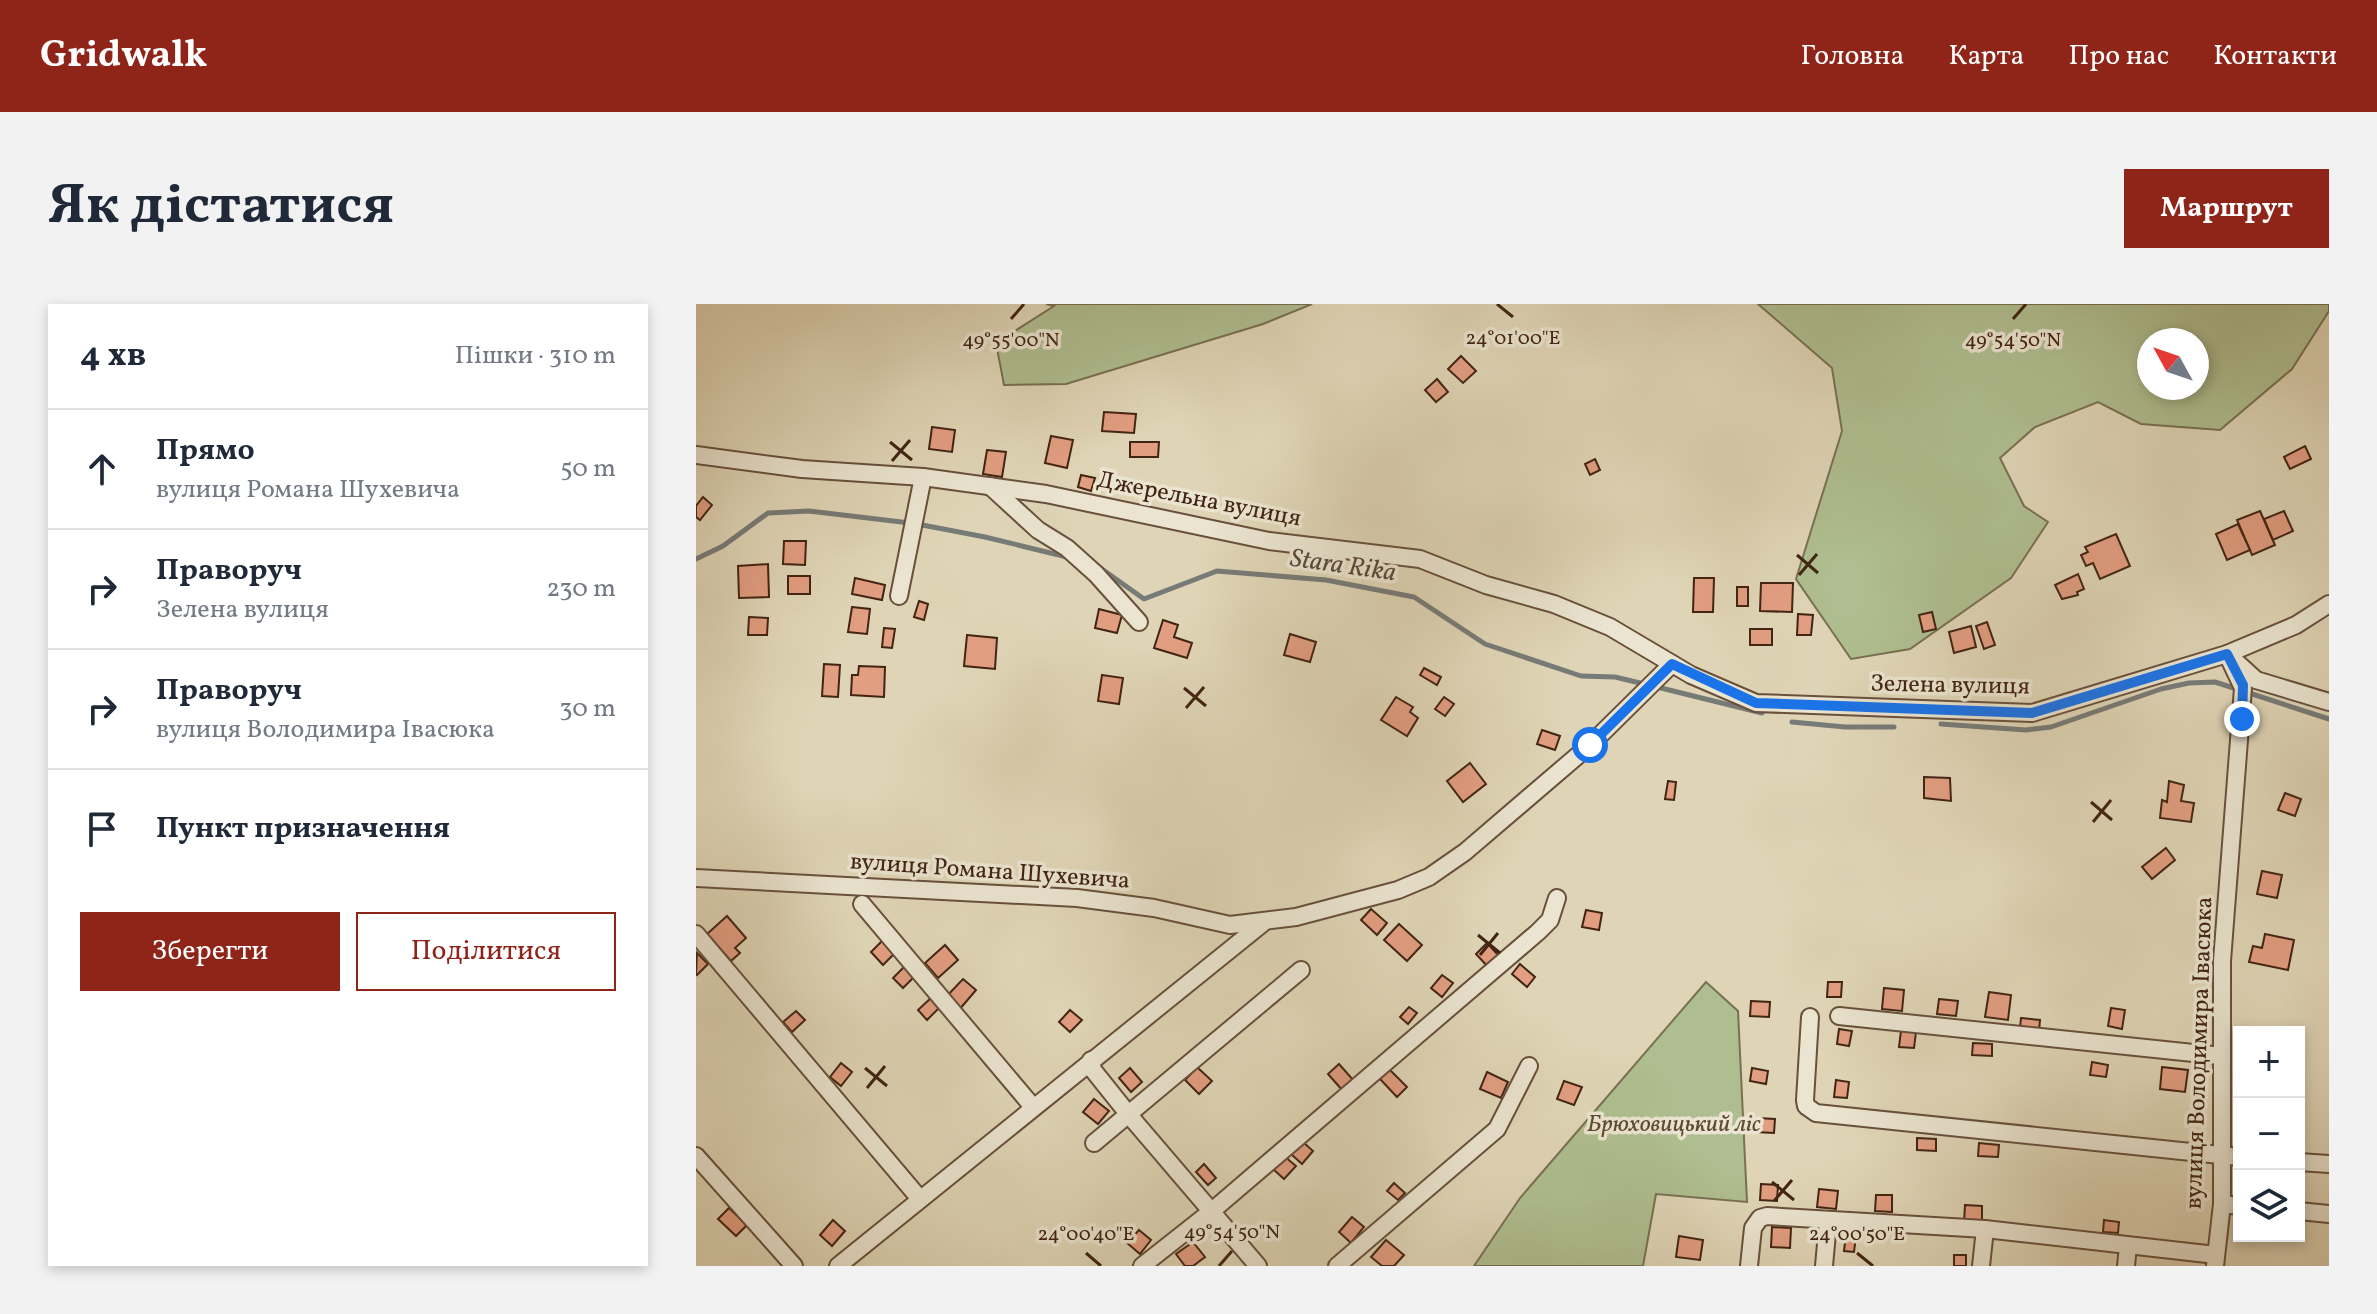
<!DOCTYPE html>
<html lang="uk">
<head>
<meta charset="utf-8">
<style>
  :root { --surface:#fff; --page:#f2f2f3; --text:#1f2937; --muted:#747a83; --line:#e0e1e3; --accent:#8f2418 }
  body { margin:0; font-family:Vollkorn,serif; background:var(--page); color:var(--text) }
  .controls { position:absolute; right:24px; bottom:24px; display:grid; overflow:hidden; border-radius:0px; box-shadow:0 4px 12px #0003 }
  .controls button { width:72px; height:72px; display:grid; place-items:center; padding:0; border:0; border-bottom:2px solid var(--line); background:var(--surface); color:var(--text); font:40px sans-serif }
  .compass { position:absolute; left:1441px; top:24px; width:72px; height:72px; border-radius:50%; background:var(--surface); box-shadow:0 4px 12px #0003; rotate:310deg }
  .stop { position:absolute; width:24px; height:24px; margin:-18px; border:6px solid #1a73e8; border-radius:50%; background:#fff }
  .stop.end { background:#1a73e8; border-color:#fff; box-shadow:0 2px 8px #0008 }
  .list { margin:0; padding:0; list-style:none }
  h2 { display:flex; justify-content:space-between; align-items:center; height:104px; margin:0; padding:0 32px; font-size:34px }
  h2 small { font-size:26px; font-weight:400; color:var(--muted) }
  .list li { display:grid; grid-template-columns:52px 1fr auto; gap:24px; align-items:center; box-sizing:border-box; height:120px; padding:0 32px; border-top:2px solid var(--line) }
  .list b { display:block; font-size:30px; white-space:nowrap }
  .list p { margin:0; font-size:26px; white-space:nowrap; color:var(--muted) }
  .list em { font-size:26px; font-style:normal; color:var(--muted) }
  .actions { display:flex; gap:16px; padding:24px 32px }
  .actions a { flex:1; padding:18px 0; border:2px solid var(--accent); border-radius:0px; text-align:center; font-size:28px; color:var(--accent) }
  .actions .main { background:var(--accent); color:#fff }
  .icon { flex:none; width:44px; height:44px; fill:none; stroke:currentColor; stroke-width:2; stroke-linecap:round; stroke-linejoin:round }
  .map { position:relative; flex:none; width:1633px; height:962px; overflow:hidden; border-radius:0px }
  header { display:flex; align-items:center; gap:48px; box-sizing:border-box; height:112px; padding:0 40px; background:var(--accent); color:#fff }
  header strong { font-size:38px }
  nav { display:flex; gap:44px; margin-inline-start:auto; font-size:28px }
  .intro { display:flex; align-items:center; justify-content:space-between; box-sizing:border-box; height:192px; padding:0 48px }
  h1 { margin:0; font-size:56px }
  .button { padding:20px 36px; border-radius:0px; background:var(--accent); color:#fff; font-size:28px; font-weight:700 }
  main { display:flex; gap:48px; padding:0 48px }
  aside { flex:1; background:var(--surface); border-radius:0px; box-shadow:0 4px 12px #0003 }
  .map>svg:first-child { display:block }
</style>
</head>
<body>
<header>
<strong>Gridwalk</strong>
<nav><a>Головна</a><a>Карта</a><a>Про нас</a><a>Контакти</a></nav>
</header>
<div class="intro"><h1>Як дістатися</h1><a class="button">Маршрут</a></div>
<main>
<aside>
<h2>4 хв<small>Пішки · 310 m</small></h2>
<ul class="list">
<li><svg class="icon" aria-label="ahead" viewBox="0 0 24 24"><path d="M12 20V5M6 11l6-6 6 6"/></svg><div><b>Прямо</b><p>вулиця Романа Шухевича</p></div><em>50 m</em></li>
<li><svg class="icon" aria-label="right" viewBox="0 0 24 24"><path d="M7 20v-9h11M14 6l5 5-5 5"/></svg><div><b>Праворуч</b><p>Зелена вулиця</p></div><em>230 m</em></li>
<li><svg class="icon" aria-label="right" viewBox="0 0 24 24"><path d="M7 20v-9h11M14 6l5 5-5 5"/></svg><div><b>Праворуч</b><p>вулиця Володимира Івасюка</p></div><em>30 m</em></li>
<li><svg class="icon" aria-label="arrive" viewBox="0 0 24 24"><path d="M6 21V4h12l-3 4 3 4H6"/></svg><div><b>Пункт призначення</b></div></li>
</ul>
<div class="actions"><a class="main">Зберегти</a><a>Поділитися</a></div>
</aside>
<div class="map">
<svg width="1633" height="962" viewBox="0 0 1633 962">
  <rect width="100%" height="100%" fill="#dfd5b6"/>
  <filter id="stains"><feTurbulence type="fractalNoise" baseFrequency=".0025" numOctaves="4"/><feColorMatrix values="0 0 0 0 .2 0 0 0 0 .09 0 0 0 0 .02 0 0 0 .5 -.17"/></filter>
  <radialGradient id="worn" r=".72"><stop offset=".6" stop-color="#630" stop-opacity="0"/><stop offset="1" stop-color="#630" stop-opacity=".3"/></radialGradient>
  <g fill="#afbe90" stroke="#787152" stroke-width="2" fill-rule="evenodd">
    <polygon points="350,0 616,0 567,20 370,80 308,81 300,39 358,2"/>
    <path d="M1062,0H1633V7L1596,65L1524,126L1445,120L1402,98L1339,123L1304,154L1328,202L1352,218L1315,274L1214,345L1155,355L1100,275L1146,127L1136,64ZM1453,36H1501V84H1453Z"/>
    <polygon points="1010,678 1042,707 1051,898 960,890 947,962 778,962 824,894"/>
  </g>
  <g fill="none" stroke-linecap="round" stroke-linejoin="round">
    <g stroke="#777b77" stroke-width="5">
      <polyline points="221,220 289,233 371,253"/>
      <polyline points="0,255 27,242 72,209 113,207 214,219"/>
      <polyline points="403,263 448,295 521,267 630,276 718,293 789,340 885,372 919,373 944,379"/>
      <polyline points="961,383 1066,409"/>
      <polyline points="1096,418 1149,423 1198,423"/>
      <polyline points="1245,420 1330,426 1355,423 1465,385 1493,379 1519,378 1633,415"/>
    </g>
  </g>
  <g fill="#e29e81" stroke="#422413" stroke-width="2">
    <polygon points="765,52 780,67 767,79 752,65"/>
    <polygon points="741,75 752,88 740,98 729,86"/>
    <polygon points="408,108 440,110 438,129 406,127"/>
    <polygon points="236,123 259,126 256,148 233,145"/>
    <polygon points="355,132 377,136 371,164 349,159"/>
    <polygon points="434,138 463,138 462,153 434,153"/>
    <polygon points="1609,142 1615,155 1594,165 1588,153"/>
    <polygon points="291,146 310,148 306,173 287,170"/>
    <polygon points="899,155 904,166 894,171 889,160"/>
    <polygon points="385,171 399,174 395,187 382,183"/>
    <polygon points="7,193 16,201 4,216 0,213 0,202"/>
    <polygon points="1564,207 1579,241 1556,251 1541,216"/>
    <polygon points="1588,207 1597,227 1577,236 1568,215"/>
    <polygon points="1542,220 1554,246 1531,256 1520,230"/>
    <polygon points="1420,230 1434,262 1404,275 1397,259 1390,262 1385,251 1392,248 1389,243"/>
    <polygon points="88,237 110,237 109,261 87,260"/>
    <polygon points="72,260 73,293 43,294 42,262"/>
    <polygon points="1382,270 1388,285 1381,288 1382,291 1366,295 1359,281"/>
    <rect x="92" y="272" width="22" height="18"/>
    <polygon points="159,274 189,281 186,296 156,290"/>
    <polygon points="998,274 1018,274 1017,308 997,308"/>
    <polygon points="1065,279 1097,279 1096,308 1064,307"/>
    <rect x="1041" y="283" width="11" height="19"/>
    <polygon points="223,297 232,300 228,316 218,313"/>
    <polygon points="156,303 174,305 171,330 152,328"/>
    <polygon points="403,305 426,311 421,329 399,324"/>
    <polygon points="1236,308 1240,325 1227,328 1223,311"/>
    <polygon points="1102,310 1117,311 1115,331 1101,331"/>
    <polygon points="53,313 72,314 71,331 52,331"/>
    <polygon points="467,316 482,321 478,333 496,339 491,354 458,344"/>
    <polygon points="1291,318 1299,341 1288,345 1280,322"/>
    <polygon points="1275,322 1280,343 1258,349 1253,328"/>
    <polygon points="188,324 199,325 196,344 186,343"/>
    <rect x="1054" y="325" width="22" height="16"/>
    <polygon points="594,330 620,338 614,358 588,351"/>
    <polygon points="271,331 301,334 299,365 268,362"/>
    <polygon points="128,360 144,361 142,393 126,392"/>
    <polygon points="163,362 189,363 188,393 155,391 156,371 162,371"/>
    <polygon points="728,364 745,373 741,381 724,371"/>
    <polygon points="406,371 427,374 423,400 402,397"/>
    <polygon points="700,393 717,403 714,408 722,414 711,432 685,416"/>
    <polygon points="748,393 758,400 749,412 739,405"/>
    <polygon points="846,426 864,432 859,446 841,440"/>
    <polygon points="774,459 790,480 767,498 751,477"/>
    <polygon points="1228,473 1254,474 1255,497 1228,494"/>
    <polygon points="972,477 980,478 978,496 969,495"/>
    <polygon points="1473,477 1488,481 1485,497 1498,499 1495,518 1464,514 1466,496 1471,498"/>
    <polygon points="1589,489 1605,495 1599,512 1582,506"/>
    <polygon points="1470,544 1479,556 1456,575 1446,563"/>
    <polygon points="1566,567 1586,571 1581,594 1561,590"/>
    <polygon points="675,605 691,619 681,631 665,616"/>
    <polygon points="890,606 906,609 903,626 886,623"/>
    <polygon points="31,612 50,634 39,644 44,649 35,657 11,630"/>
    <polygon points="703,620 726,641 711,657 688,636"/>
    <polygon points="1569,630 1598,636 1592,666 1553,658 1557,642 1566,644"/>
    <polygon points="186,637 198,650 187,661 175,648"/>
    <polygon points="791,639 804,653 793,664 780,650"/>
    <polygon points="249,641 262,656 242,674 229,659"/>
    <polygon points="1,649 12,660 1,671 0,670"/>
    <polygon points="824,660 839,673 831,683 816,670"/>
    <polygon points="210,661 220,671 207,684 197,674"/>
    <polygon points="746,671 757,679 746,693 735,684"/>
    <polygon points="267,675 280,686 263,706 249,694"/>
    <polygon points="1132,678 1146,678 1145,693 1131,693"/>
    <polygon points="1188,684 1208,686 1206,707 1186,705"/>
    <polygon points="1293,688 1315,691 1312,716 1289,713"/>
    <polygon points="236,693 245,702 231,716 222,706"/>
    <polygon points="1243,695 1262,697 1260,712 1241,710"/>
    <polygon points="1055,697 1074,698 1073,713 1054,712"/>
    <polygon points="713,703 721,709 712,720 704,713"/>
    <polygon points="1415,704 1429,706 1426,725 1412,722"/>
    <polygon points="374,706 386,716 374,728 363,718"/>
    <polygon points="100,707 109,716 96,728 87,718"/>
    <polygon points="1325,714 1344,716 1343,727 1324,724"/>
    <polygon points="1143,725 1156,727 1153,742 1141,740"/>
    <polygon points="1205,727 1220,728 1218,744 1203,743"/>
    <polygon points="1277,739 1296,740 1296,752 1276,751"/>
    <polygon points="1396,758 1412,761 1410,773 1394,771"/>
    <polygon points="145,759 156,768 145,782 134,773"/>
    <polygon points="643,760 658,777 647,787 632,770"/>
    <polygon points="501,763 516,777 503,790 489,776"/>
    <polygon points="1466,763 1492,766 1489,788 1464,785"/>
    <polygon points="434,764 446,778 435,788 423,774"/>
    <polygon points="1056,764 1072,767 1070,780 1054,777"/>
    <polygon points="693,765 711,783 701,793 684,775"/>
    <polygon points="791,768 812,778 805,794 784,785"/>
    <polygon points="1140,776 1153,778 1151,794 1138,793"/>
    <polygon points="868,777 886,783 878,801 861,795"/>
    <polygon points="398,795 413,807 402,820 387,808"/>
    <polygon points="1061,814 1079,815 1078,829 1060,828"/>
    <polygon points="1221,834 1240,835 1240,847 1221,846"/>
    <polygon points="607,838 617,847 606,860 595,850"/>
    <polygon points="1283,839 1303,841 1302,853 1282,852"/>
    <polygon points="588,852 600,862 588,875 577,865"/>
    <polygon points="508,860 520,874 512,881 500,868"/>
    <polygon points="698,879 709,889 702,896 691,887"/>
    <polygon points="1065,880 1082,881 1081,897 1064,896"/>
    <polygon points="1123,885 1142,887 1140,905 1121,903"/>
    <polygon points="1180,891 1196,891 1196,908 1179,907"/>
    <polygon points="1269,901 1286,902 1286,919 1268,918"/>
    <polygon points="33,904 51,921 40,932 22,915"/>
    <polygon points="656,913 668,923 655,939 643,928"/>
    <polygon points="137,916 149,927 136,942 124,931"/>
    <polygon points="1408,916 1423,918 1422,929 1407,928"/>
    <polygon points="1076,923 1095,924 1094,944 1075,943"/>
    <polygon points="443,926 455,936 444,950 431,939"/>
    <polygon points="1150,930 1160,932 1158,948 1148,947"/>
    <polygon points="983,932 1007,936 1004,956 980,953"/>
    <polygon points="690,936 708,951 698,962 686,962 675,953"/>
    <polygon points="497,938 509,953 497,962 489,962 480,950"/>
    <rect x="1258" y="951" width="12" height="11"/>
  </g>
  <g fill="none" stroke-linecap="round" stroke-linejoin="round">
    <g stroke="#69503c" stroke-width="20">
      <g id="minor">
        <polyline points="0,151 106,165 227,173 350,190 573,237 724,255 790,281 858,300 914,323 995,371 1060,399 1336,409 1531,350 1600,321 1633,300"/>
        <polyline points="294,182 342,226 371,244 400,270 443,318"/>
        <polyline points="203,292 227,173"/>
        <polyline points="1538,356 1560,376 1633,398"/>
        <polyline points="0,574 381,594 458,604 534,621 600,613 702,586 733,573 769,548 894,441 976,360"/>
        <polyline points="166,600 337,803"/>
        <polyline points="0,630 224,895"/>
        <polyline points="1143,712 1526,752"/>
        <polyline points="1114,713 1109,796 1110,802 1120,809 1543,853"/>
        <polyline points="395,756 397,766 433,811 562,962"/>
        <polyline points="398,839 605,666"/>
        <polyline points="0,852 98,962"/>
        <polyline points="1603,858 1633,860"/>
        <polyline points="1526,900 1543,902"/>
        <polyline points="1603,907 1633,910"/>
        <polyline points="142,962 567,619"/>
        <polyline points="446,962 517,906 842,628 854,616 861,594"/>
        <polyline points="641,962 801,825 833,762"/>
        <polyline points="1053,962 1057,924 1064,914 1071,912 1289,925 1520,951"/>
        <polyline points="1128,962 1132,918"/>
        <polyline points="1285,962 1289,925"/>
        <polyline points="1430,962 1432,942"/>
        <polyline points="1519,962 1526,900 1526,657 1547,384 1531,350"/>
      </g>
    </g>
    <use href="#minor" stroke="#eae4d0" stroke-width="16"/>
  </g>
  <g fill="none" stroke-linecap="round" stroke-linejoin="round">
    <polyline stroke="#1a73e8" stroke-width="10" points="894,441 976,360 1060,399 1336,409 1531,350 1547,381 1546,415"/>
  </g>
  <path fill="none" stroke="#422413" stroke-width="3" d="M801,0L817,13M315,15L328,0M1317,15L1330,0M194,138L216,156M196,157L214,136M1101,251L1122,269M1103,271L1121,250M488,384L510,402M490,404L508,383M1395,498L1416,516M1397,518L1415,496M782,631L804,649M784,651L802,629M169,764L191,782M171,784L189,762M1076,878L1098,896M1078,897L1096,876M390,949L405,962M1161,949L1177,962M523,962L536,947"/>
  <g text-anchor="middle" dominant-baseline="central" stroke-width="7" stroke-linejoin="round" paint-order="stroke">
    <g font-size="24" fill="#422413" stroke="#eae4d0">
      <text transform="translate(503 196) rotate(11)">Джерельна вулиця</text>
      <text transform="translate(1254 382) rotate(1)">Зелена вулиця</text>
      <text transform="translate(294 568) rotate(4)">вулиця Романа Шухевича</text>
      <text transform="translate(1504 749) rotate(-88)">вулиця Володимира Івасюка</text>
    </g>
    <g font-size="24" font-style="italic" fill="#5d4a32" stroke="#eae4d0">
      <text x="978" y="821">Брюховицький ліс</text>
    </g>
    <g font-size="26" font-style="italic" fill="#58483d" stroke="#eae4d0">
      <text transform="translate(647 262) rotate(8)">Stara Rika</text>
    </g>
  </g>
  <g font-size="20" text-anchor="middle" fill="#422413" stroke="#eae4d0" stroke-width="7" stroke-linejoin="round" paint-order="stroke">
    <text x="817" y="40">24°01'00"E</text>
    <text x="315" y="42">49°55'00"N</text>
    <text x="1317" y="42">49°54'50"N</text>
    <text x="536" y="934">49°54'50"N</text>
    <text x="390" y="936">24°00'40"E</text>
    <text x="1161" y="936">24°00'50"E</text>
  </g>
  <rect width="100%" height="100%" filter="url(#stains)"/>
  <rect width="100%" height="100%" fill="url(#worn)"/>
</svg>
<div class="controls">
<button>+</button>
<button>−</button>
<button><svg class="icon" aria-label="layers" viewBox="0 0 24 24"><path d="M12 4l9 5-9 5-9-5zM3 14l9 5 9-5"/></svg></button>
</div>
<svg class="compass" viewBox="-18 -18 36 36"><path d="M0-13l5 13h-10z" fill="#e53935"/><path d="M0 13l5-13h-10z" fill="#747a83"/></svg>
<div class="stop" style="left:894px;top:441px"></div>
<div class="stop end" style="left:1546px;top:415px"></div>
</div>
</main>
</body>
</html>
